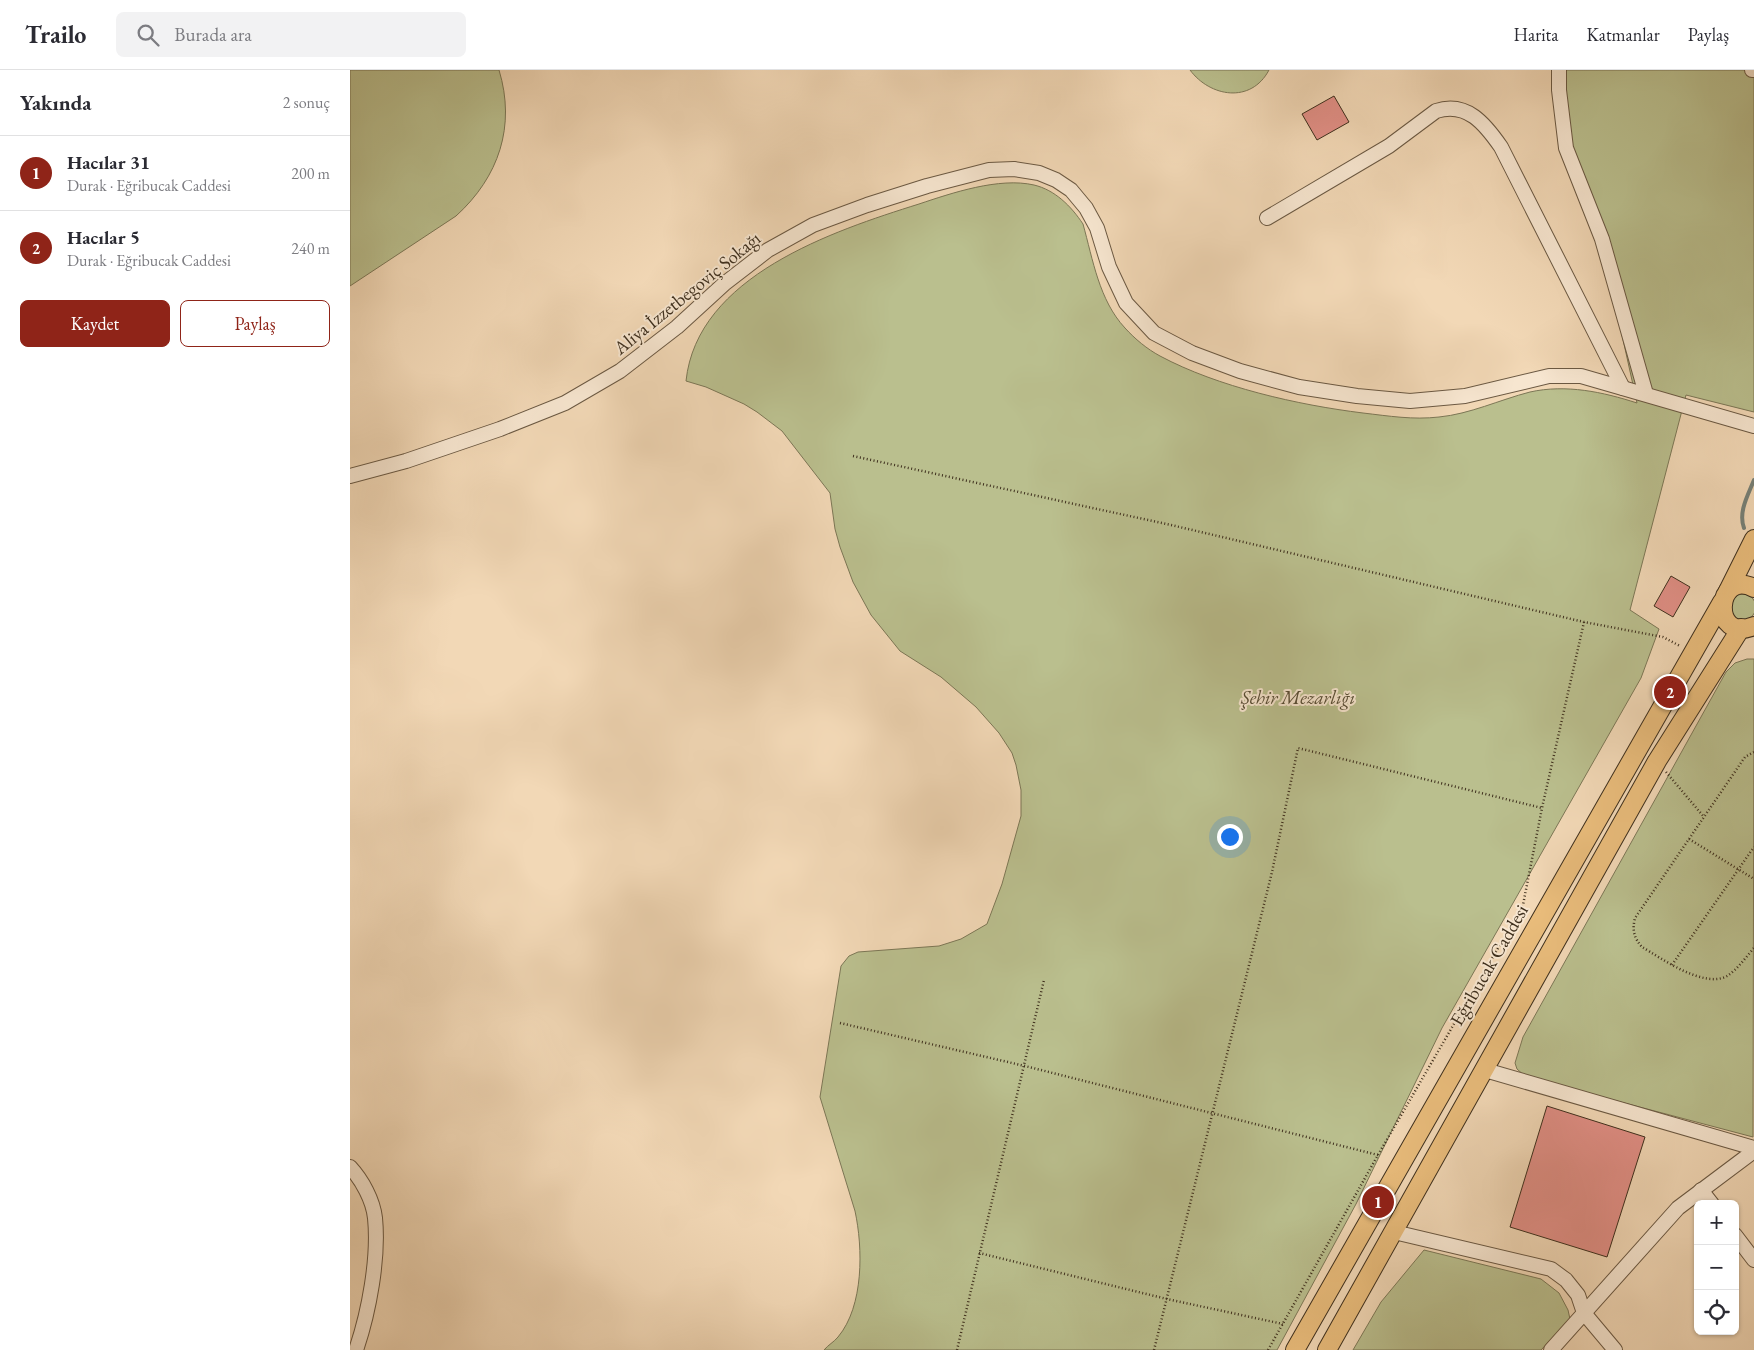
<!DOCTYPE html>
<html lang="tr">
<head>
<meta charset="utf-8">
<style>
  :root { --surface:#fff; --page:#f2f2f3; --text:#2b2b33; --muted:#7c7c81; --line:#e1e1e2; --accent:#8f2418 }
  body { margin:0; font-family:"EB Garamond",serif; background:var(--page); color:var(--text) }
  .controls { position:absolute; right:15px; bottom:15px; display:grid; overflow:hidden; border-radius:8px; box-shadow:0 1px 4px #0004 }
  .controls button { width:45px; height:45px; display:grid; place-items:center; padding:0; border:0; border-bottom:1px solid var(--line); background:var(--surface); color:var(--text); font:25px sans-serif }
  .you { position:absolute; left:879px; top:766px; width:18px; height:18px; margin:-12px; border:4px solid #fff; border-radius:50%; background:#1a73e8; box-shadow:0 0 0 8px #1a73e833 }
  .badge { display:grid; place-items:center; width:32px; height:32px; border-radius:50%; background:var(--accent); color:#fff; font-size:16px; font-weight:700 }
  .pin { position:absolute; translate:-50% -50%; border:2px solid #fff; box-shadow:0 1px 5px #0006 }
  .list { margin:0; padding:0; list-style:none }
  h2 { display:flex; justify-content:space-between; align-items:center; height:65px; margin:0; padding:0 20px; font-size:21px }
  h2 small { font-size:16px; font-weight:400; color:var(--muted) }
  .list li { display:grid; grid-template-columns:32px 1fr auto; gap:15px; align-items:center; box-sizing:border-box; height:75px; padding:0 20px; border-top:1px solid var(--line) }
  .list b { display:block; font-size:19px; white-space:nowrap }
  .list p { margin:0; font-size:16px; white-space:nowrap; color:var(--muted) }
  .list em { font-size:16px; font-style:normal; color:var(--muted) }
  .actions { display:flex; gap:10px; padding:15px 20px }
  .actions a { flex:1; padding:11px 0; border:1px solid var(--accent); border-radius:8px; text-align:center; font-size:18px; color:var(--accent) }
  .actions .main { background:var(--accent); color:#fff }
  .icon { flex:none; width:28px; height:28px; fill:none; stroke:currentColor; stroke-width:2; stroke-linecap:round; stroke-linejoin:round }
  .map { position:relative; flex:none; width:1404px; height:1280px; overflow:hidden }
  header { display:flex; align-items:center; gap:30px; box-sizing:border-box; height:70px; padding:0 25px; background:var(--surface); border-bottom:1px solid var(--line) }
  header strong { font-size:24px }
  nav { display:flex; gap:28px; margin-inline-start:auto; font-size:18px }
  .search { width:350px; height:45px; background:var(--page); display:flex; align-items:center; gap:12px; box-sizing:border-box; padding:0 18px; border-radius:8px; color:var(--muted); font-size:19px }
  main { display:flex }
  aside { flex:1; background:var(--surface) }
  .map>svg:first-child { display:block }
</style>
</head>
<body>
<header>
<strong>Trailo</strong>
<div class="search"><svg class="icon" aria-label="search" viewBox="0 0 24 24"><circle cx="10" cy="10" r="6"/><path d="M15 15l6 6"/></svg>Burada ara</div>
<nav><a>Harita</a><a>Katmanlar</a><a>Paylaş</a></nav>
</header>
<main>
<aside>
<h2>Yakında<small>2 sonuç</small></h2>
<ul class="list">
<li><span class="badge">1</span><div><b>Hacılar 31</b><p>Durak · Eğribucak Caddesi</p></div><em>200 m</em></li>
<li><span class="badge">2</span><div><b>Hacılar 5</b><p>Durak · Eğribucak Caddesi</p></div><em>240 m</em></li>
</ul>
<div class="actions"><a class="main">Kaydet</a><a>Paylaş</a></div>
</aside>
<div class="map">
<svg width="1404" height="1280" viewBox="0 0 1404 1280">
  <rect width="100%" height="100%" fill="#f2d8b6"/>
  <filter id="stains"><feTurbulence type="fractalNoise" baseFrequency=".004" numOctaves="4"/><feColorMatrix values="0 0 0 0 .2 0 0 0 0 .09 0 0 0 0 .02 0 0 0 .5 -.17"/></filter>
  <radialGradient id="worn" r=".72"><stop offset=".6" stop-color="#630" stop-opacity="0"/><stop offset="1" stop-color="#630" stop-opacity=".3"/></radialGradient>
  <g fill="#babf8e" stroke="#7c7756">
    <path d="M0,0H149C166,56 149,107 106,146L0,216Z"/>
    <path d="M840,0H919C901,34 860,27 840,0Z"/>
    <path d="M1202,0H1404V342L1336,325L1280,540L1309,559L1291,608L1092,958L1006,1134L927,1280H474C478,1275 484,1272 488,1267C514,1236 513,1178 505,1141L470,1027L491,896L499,886L508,882L589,876L611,869L637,854L652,814L671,746V720L666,695L662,683L649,663L626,637L591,607L550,581L521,545L503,512L490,477L485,459L480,423L432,361L407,342L394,334L356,317L336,311C347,206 483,161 569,134C602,123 649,107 684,115C705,120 721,136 733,154C743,190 749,230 775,258C785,269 797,279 810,286C868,317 948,335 1013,343C1039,346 1063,350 1089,347C1120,344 1149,330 1180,322C1216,314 1253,322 1287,333L1259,206L1205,33Z"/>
    <circle cx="1393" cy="537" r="13"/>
    <polygon points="1397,589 1404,589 1403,1067 1176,1007 1167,999 1165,993 1173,967 1376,602 1385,593"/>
    <polygon points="1074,1180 1191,1209 1209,1223 1218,1240 1220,1249 1191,1280 1003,1280 1031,1232"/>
  </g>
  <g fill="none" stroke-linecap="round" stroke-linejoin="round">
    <path stroke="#778178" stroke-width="4" d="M1394,458C1388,442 1398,425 1404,410"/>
  </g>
  <g fill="#e18f86" stroke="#3e2f1d">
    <polygon points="984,26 999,52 967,70 952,44"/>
    <polygon points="1321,506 1340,517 1323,547 1304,536"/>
    <polygon points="1197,1036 1295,1067 1257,1187 1160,1157"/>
  </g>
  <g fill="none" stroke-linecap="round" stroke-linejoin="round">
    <g stroke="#6b5943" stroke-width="16">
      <g id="minor">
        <polyline points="1209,0 1209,20 1216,78 1252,169 1296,324"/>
        <polyline points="1402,0 1404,0"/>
        <path d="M917,148L1039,76L1086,41C1117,31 1135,54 1151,77L1273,318"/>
        <polyline points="0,406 56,391 150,359 215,333 270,301 327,257 374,214 418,180 463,155 517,135 577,116 639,100 664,99 689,103 706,110 721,120 736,138 747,158 759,197 776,233 804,263 842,283 890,301 949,317 1007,326 1060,331 1115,326 1199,306 1231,306 1404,356"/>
        <polyline points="1135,1000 1404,1078"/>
        <path d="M0,1097C12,1110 23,1130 25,1148C29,1188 19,1242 6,1280"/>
        <polyline points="1351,1120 1362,1134"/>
        <polyline points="1044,1162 1201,1199 1216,1210 1228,1225 1234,1243 1265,1280"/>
        <polyline points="1385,1165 1404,1190"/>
        <polyline points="1201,1280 1328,1138 1404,1081"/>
      </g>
    </g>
    <g stroke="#3e2f1d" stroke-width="20">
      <g id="major">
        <path d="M1404,518C1365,498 1360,574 1404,556"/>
        <polyline points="1378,521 1404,469"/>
        <polyline points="945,1280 1372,532"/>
        <polyline points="977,1280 1307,691 1391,558"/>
      </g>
    </g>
    <g stroke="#3e2f1d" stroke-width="2.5" stroke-dasharray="1 2.5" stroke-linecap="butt">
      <polyline points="503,386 821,455 1234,552 1313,567 1330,576"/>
      <path d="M1404,682L1395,687L1285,848C1282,860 1284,868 1292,877C1311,888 1354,919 1377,906C1387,900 1396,887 1404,878"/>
      <polyline points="1316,702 1354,747"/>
      <polyline points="1339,769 1404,809"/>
      <polyline points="1322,895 1404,777"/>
      <polyline points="490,953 675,996 1028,1085"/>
      <polyline points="629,1183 817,1229 933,1254"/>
      <polyline points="607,1280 694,910"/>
      <polyline points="804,1280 922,802 948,678 1192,738"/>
      <polyline points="918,1280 1028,1085 1173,835 1192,738 1234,552"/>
    </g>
    <use href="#minor" stroke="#f7e6d0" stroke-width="14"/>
    <use href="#major" stroke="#e9bc7b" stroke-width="18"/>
  </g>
  <g text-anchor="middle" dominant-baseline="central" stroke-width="4" stroke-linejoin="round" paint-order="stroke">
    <g font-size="19" fill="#3e2f1d" stroke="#f7e6d0">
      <text transform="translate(337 223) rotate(-39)">Aliya İzzetbegoviç Sokağı</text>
      <text transform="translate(1139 895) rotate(-60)">Eğribucak Caddesi</text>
    </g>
    <g font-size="19" font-style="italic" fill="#574c34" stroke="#f7e6d0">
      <text x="948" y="627">Şehir Mezarlığı</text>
    </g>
  </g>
  <rect width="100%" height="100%" filter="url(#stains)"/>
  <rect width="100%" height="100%" fill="url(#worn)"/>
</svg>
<div class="controls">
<button>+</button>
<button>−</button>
<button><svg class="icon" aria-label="locate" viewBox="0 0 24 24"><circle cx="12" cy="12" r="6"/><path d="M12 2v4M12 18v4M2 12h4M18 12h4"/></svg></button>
</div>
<div class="you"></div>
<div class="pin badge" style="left:1028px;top:1132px">1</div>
<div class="pin badge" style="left:1320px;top:622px">2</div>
</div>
</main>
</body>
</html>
